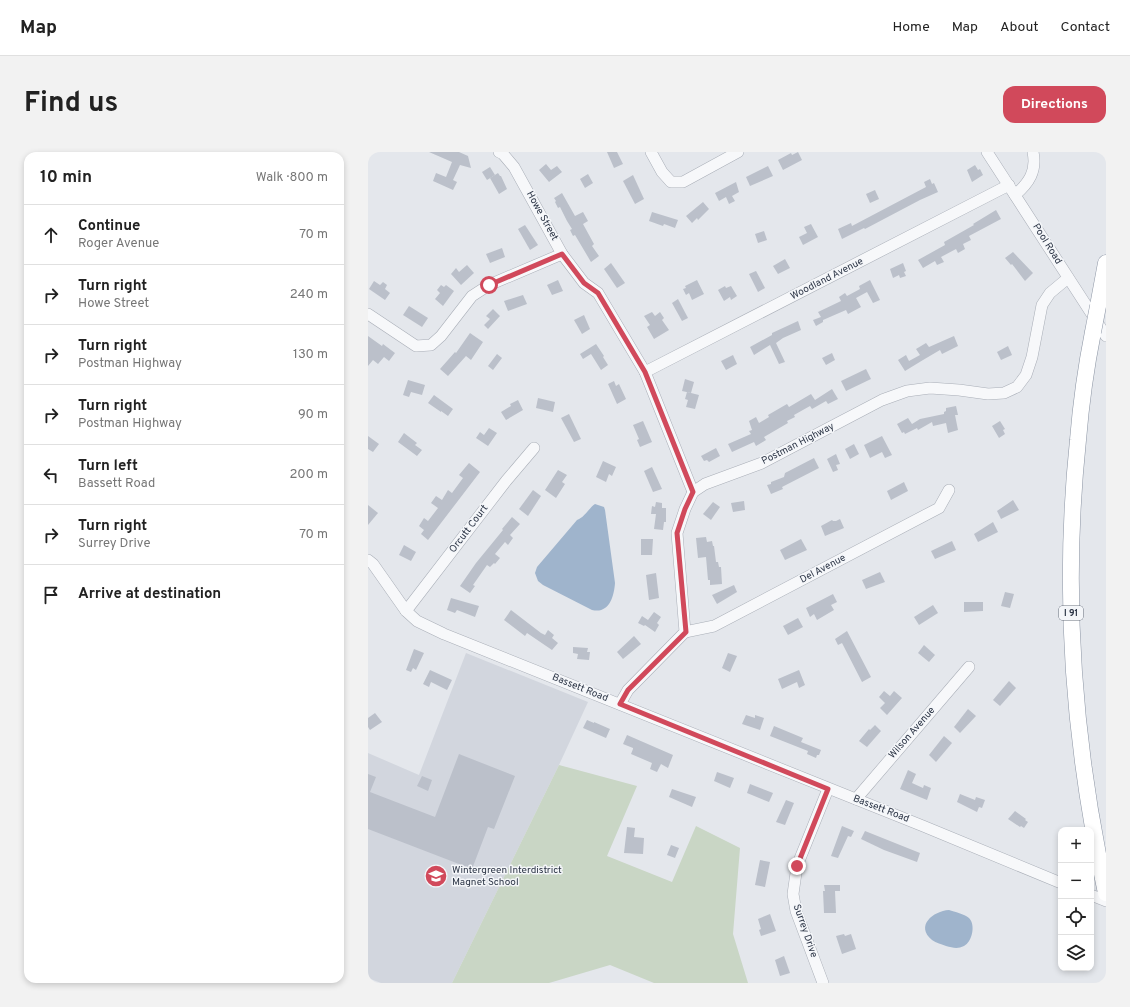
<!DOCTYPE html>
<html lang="en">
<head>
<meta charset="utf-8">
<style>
  :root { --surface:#fff; --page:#f2f2f2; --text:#222; --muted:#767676; --line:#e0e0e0; --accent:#d1495b }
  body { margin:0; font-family:Overpass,sans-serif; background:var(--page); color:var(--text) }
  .controls { position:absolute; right:12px; bottom:12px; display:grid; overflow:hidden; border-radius:8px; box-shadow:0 2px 6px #0003 }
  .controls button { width:36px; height:36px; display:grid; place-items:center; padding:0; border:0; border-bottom:1px solid var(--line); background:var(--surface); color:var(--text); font:20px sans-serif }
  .stop { position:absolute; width:12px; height:12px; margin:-9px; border:3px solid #d1495b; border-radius:50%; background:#fff }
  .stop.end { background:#d1495b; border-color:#fff; box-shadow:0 1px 4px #0008 }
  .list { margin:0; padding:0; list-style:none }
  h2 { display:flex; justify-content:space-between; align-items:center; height:52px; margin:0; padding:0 16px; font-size:17px }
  h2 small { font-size:13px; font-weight:400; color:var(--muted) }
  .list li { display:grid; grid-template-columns:26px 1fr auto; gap:12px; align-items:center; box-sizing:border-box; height:60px; padding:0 16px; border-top:1px solid var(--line) }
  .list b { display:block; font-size:15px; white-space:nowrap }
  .list p { margin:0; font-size:13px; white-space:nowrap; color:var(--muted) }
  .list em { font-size:13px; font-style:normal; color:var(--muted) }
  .icon { flex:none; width:22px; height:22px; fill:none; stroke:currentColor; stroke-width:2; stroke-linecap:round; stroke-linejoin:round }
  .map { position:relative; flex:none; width:738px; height:831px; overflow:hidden; border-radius:12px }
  header { display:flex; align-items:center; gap:24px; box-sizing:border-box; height:56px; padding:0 20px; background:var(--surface); border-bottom:1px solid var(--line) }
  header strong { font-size:19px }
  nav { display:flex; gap:22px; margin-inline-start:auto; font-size:14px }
  .intro { display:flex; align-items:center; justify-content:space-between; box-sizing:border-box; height:96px; padding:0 24px }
  h1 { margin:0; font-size:28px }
  .button { padding:10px 18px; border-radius:12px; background:var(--accent); color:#fff; font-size:14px; font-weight:700 }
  main { display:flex; gap:24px; padding:0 24px }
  aside { flex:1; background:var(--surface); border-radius:12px; box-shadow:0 2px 6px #0003 }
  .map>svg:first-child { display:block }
</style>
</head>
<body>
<header>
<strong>Map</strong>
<nav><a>Home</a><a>Map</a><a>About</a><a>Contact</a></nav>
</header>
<div class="intro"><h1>Find us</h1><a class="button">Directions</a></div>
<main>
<aside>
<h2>10 min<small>Walk · 800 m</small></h2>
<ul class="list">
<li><svg class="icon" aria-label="ahead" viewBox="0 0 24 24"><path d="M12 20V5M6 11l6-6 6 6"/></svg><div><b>Continue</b><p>Roger Avenue</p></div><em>70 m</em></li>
<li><svg class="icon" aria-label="right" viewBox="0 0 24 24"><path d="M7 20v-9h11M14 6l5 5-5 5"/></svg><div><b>Turn right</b><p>Howe Street</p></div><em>240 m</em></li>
<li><svg class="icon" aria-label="right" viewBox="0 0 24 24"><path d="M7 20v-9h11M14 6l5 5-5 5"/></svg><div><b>Turn right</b><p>Postman Highway</p></div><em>130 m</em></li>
<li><svg class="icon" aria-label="right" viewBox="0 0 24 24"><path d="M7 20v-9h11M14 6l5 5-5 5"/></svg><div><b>Turn right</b><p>Postman Highway</p></div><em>90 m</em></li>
<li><svg class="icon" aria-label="left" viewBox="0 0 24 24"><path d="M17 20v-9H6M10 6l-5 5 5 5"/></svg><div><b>Turn left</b><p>Bassett Road</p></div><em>200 m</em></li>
<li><svg class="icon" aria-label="right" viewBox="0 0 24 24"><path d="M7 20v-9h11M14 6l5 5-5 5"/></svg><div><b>Turn right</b><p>Surrey Drive</p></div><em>70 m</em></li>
<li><svg class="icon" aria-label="arrive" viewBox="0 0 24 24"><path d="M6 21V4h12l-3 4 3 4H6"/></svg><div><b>Arrive at destination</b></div></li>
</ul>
</aside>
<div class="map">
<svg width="738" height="831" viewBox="0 0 738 831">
  <rect width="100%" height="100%" fill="#e4e7ec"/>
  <polygon fill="#d2d6de" points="98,501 220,550 191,613 84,831 13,831 0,826 0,601 51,623"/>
  <polygon fill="#c9d6c5" points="191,613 269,634 239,704 304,730 328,674 372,696 365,782 380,831 286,831 242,813 181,831 84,831"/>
  <g fill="#9fb4cc">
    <path d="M227,352L236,355L237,358L247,431C246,445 241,462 224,458L175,433L170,429L167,421L169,415L209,368C217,365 220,357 227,352Z"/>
    <path d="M581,758C587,760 596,762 601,766C608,773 604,790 596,794C590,797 585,796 578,794C574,792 568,791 564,788C547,774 565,759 581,758Z"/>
  </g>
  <g fill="#bbc0ca">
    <polygon points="61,0 91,0 100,4 103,16 92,13 85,28 89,30 85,38 65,29 68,21 78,25 84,10"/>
    <polygon points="239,0 249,0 255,12 246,16"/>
    <polygon points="430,0 434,8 415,18 410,8 423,1 424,3"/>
    <polygon points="178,12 183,18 189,14 194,20 181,30 171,18"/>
    <polygon points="607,13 610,18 612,17 615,23 604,30 599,18"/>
    <polygon points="400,14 405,24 382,34 378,25"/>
    <polygon points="122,15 127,23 119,28 114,20"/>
    <polygon points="130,21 132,24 133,24 139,37 131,42 122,26"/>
    <polygon points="220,22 225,31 217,36 212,27"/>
    <polygon points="265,23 276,47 267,52 255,29"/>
    <polygon points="562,27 564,32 566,31 570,40 552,48 497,77 496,76 474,87 470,77 483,71 484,74 558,35 556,30"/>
    <polygon points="368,30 371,40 364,44 367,49 361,52 358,45 351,49 347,41"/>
    <polygon points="507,38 511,47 502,51 498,42"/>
    <polygon points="194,41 207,64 215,60 220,69 215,72 226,92 224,94 231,104 223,110 207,83 205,84 202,78 204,77 199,69 192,55 190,56 187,50 188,49 186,46"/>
    <polygon points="335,50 341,57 330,68 329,66 324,71 318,64"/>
    <polygon points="628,58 633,67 601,84 603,88 595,92 597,97 590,101 588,97 573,105 576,110 569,113 567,109 555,116 550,108 577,93 576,90 606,73 605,72"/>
    <polygon points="284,60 310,68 307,76 296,72 295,74 281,69"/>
    <polygon points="443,72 450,85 435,93 431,85 439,81 436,75"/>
    <polygon points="157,73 170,93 162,98 150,77"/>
    <polygon points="396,79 399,88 390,91 387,82"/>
    <polygon points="134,96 137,105 122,111 118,102"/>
    <polygon points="645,100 665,121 657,129 644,112 643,113 637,106"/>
    <polygon points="417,107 422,116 410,122 405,114"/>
    <polygon points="243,111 257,131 249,136 236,117"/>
    <polygon points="535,111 538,119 536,120 538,124 532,126 531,123 525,126 522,117"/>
    <polygon points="99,113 106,121 93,133 83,122 88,116 91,120"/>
    <polygon points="388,119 397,136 390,140 381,122"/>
    <polygon points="190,128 195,139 184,143 179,133"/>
    <polygon points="329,128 336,142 324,148 321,141 318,143 315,137 318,136 317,134"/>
    <polygon points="502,128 512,148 505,151 499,140 488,146 493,155 480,162 478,158 455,168 455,170 448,174 445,168 453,165 450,160 473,149 471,145 477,141 479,144 492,137 491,134"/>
    <polygon points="6,129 12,133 15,130 19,133 17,137 22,141 17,148 1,137"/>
    <polygon points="73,133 76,135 78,133 86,139 75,154 67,147 72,141 69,138"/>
    <polygon points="357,134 358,136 363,134 369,144 363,148 362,145 356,149 350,138"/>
    <polygon points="155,143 159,152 140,159 136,149"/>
    <polygon points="310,147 320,166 314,169 304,151"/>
    <polygon points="41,154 60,166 54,175 35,163"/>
    <polygon points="125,157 132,164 120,177 116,173 122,167 118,164"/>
    <polygon points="284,160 287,164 292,160 296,166 294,168 301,178 286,187 279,175 282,173 276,164"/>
    <polygon points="216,163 222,177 214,182 206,168"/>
    <polygon points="430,169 433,178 415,186 408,191 417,210 411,212 402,193 386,203 382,195 404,183 404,181"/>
    <polygon points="102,181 115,190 103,208 98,204 80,224 72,217 87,200 88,201"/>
    <polygon points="0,184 14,194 15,192 27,201 21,209 16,205 10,212 5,208 0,214"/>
    <polygon points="586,184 590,194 574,202 572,198 555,208 554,207 555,208 537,219 530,208 538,203 541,209 552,203 548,197 558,191 561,195"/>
    <polygon points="228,192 236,204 235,205 240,213 233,218 223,202 215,207 212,202"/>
    <polygon points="640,194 644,203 633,208 629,200"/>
    <polygon points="464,201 467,208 458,213 454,206"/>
    <polygon points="129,202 134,206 125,218 120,214"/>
    <polygon points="365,203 369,212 358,218 353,209"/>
    <polygon points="498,217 503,227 478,239 473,229"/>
    <polygon points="317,227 326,230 323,241 314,239"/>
    <polygon points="40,228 57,233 54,243 43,240 41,245 35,243"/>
    <polygon points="246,229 248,234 251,232 258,247 249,252 240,232"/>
    <polygon points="464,237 470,247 460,252 458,249 444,257 442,254 426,263 427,265 419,269 420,271 396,285 398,288 388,294 386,290 364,300 360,292 383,282 381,279 384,278 381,269 388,265 391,271 401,265 400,263 419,252 421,255 443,242 447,248"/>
    <polygon points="319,240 331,243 327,257 318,255 320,248 317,247"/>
    <polygon points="66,243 85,257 80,264 73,259 73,260 60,251"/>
    <polygon points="170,246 187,250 185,260 168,256"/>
    <polygon points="150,248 155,258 138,268 133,260 143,254 142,252"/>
    <polygon points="588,254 590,263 587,263 590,278 580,281 578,271 565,274 564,270 550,278 549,276 537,282 536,280 534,281 529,272 540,266 544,272 552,267 576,262 576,260 578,259 578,256"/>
    <polygon points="201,262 213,287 206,290 193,266"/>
    <polygon points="275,269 284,290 272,295 269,288 271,287 265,273"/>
    <polygon points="632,269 637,277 635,278 637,282 631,286 624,274"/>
    <polygon points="121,276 129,281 120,294 108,286 112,280 116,283"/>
    <polygon points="36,281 49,291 47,293 54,298 49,304 30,290"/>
    <polygon points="0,284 11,292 5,300 0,297"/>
    <polygon points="514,284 524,303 517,306 514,300 502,306 496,293"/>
    <polygon points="486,292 491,302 482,307 477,297"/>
    <polygon points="348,296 352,304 341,310 339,308 336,309 333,304"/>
    <polygon points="468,302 472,312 468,313 470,318 465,320 459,307"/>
    <polygon points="446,306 451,316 414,335 415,337 403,342 399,333 403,332 403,330 416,325 417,321"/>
    <polygon points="235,309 248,315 244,324 241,322 238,330 228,325"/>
    <polygon points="101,311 112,320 60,388 53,382 56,378 51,374 56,366 60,369 70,356 63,351 68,344 74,348 80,338 84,341 95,326 91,323"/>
    <polygon points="284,315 294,337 285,340 276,319"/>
    <polygon points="190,318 199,323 194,330 197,332 188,346 177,338"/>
    <polygon points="536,330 540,339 523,348 519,339"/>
    <polygon points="165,338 173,344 160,364 151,357"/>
    <polygon points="645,348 651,358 633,367 629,359"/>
    <polygon points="376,349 377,358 365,360 363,351"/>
    <polygon points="288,350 294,351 294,356 298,356 298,370 296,370 295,378 286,377 288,362 283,362 284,354 287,355"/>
    <polygon points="345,350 352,355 343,368 335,362"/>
    <polygon points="0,353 10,361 0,373"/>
    <polygon points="144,365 152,372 142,383 145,386 140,393 137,390 127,402 132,406 127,412 126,411 122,415 119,413 105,433 107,434 102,441 92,434 108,411 135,378 134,377"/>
    <polygon points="472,367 476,376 457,384 453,374 464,368 465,369 468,369"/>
    <polygon points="625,370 630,380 610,390 606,382"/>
    <polygon points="338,385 339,390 344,389 345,394 346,394 348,410 350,410 351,415 353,415 354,432 342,433 342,428 340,428 338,405 330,406 328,386"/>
    <polygon points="273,387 285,387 284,403 273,403"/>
    <polygon points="433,387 439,398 417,408 412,398"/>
    <polygon points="584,389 588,398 567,407 563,399"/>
    <polygon points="36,393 48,400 43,409 31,403"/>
    <polygon points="512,420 517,430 498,437 494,428"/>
    <polygon points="288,421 291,446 281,448 278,423"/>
    <polygon points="366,433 369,440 349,452 344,443"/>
    <polygon points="637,440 646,442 642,456 633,454"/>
    <polygon points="465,442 469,450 463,453 466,458 449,468 446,462 442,465 438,456"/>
    <polygon points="83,446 111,454 107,465 89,458 87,461 79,458"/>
    <polygon points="596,450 615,450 615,459 596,460"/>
    <polygon points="565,453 570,461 551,473 546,465"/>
    <polygon points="143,458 173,481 177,483 180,478 186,483 184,486 190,491 184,498 159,481 157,484 136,468"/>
    <polygon points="286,460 293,465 289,471 291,473 287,480 277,473 276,474 270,471 274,464 280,468"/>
    <polygon points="430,466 435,475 420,483 415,474"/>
    <polygon points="479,479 503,525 494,530 474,491 470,493 467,487"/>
    <polygon points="266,484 273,492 255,507 249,500"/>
    <polygon points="556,493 567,503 561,510 550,501"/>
    <polygon points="205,495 220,496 219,500 222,500 221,508 209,507 210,502 205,501"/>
    <polygon points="46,497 56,501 48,518 45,516 43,520 38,518"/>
    <polygon points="360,501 369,504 362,520 354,516"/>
    <polygon points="62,518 84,528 79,538 63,530 61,535 55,532"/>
    <polygon points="431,518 437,533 431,536 429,530 414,537 410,527"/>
    <polygon points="641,529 648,536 632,554 625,548"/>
    <polygon points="516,539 522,544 526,539 534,546 519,563 512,556 517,551 511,545"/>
    <polygon points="600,557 608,564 592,581 586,575"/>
    <polygon points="7,561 14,570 2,578 0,575 0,566"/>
    <polygon points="378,563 387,566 387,563 396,566 392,578 374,572"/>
    <polygon points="219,568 226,571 226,570 242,577 238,586 215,576"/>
    <polygon points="507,573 513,579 499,595 491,589 501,577 502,578"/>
    <polygon points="406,574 435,586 433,590 453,598 451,603 449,603 448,606 439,602 440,599 402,584"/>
    <polygon points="259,583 305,603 300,616 293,612 289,620 282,617 284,611 263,602 265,597 265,596 255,592"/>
    <polygon points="576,584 584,591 568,610 561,603"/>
    <polygon points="91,602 147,624 126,677 120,675 104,717 0,677 0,622 8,625 2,640 67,665"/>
    <polygon points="540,618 548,622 544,631 555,636 556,633 563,636 559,648 532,637"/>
    <polygon points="349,620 366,626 362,636 346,629"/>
    <polygon points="54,624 64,628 60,639 49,634"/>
    <polygon points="382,632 405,641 401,650 379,641"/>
    <polygon points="304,637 328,645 324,655 301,645"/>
    <polygon points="592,642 607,648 608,645 617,648 614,656 611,655 609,660 589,650"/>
    <polygon points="418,648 426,651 417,673 408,670"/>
    <polygon points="647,659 658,667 657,668 660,670 656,676 653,674 652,675 640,667"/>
    <polygon points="474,674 486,679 483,685 480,684 470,706 463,704"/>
    <polygon points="259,675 267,676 266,685 276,686 275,702 256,701"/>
    <polygon points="497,679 552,701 549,710 516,698 493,687"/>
    <polygon points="303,693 311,696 307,706 299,703"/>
    <polygon points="392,708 402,710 397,735 387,733"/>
    <polygon points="456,733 472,733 472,739 467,739 468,761 456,761 455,739 457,739"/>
    <polygon points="402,762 408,779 393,784 391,778 393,777 390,767"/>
    <polygon points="476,782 477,784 483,782 488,797 474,802 468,784"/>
    <polygon points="416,804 422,821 412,824 407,808"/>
  </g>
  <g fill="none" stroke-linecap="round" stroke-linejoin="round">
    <g stroke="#a9aeb7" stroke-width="12">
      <g id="minor">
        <polyline points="131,0 135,2 146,15 194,102 216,131 230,141 277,220 325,340"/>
        <polyline points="283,0 294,20 303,30 315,30 370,0"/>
        <polyline points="619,0 738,184"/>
        <path d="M647,43C661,31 669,19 665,0"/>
        <polyline points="0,162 48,194 63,193 73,184 104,144 121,133 194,102"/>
        <polyline points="277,220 641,33"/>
        <polyline points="0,408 5,412 38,459 49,469 76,482 555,674 693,731"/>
        <polyline points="38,459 138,329 166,296"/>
        <polyline points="317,480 346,474 571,356 581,338"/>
        <polyline points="252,552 260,538 317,480 309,381 317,357 325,340 337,332 394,311 514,248 539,239 562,236 591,238 620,242 636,241 649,235 658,223 664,205 674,153 682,141 700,126"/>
        <polyline points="488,647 601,515"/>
        <polyline points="723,743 738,749"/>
        <polyline points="455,831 428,759 425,742 429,714 460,637"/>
      </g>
    </g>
    <g stroke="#8b94a3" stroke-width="17">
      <g id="highway">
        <polyline points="730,154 738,111"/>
        <path d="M725,180C718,215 713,251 710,288C694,441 705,591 738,741"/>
      </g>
    </g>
    <use href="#minor" stroke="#f7f8fa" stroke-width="11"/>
    <use href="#highway" stroke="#fff" stroke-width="16"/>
    <g stroke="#8b94a3" stroke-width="17" stroke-linecap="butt">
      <polyline id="highway-bridge" points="725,180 730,154"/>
    </g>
    <use href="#highway-bridge" stroke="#fff" stroke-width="16"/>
  </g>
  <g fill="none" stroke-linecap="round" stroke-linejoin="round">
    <polyline stroke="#d1495b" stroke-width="5" points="121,133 194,102 216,131 230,141 277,220 325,340 317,357 309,381 318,480 260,538 252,552 460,637 429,714"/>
  </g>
  <defs>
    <g id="school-disc" transform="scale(1.15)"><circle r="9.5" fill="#d1495b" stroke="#f4f6f9"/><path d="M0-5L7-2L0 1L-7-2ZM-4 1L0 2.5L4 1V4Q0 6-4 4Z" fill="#fff"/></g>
  </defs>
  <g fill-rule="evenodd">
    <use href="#school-disc" x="68" y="724"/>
  </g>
  <g text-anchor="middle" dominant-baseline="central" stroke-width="3" stroke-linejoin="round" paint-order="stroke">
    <rect fill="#f4f6f9" stroke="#676e7b" stroke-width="1" x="691" y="454" width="24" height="14" rx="3"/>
    <g font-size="9" font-weight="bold" fill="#2b3445">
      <text x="703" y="461">I 91</text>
    </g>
    <g font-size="10" fill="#2b3445" stroke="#f4f6f9">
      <text transform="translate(174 64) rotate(61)">Howe Street</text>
      <text transform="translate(679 92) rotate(58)">Pool Road</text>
      <text transform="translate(459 127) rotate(-27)">Woodland Avenue</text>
      <text transform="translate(430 292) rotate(-27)">Postman Highway</text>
      <text transform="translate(101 377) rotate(-53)">Orcutt Court</text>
      <text transform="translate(455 417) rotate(-28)">Del Avenue</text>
      <text transform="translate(212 536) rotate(22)">Bassett Road</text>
      <text transform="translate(544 581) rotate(-49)">Wilson Avenue</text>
      <text transform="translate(513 657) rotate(21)">Bassett Road</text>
      <text transform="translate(437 779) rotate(71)">Surrey Drive</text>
    </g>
    <g font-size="10" fill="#2b3445" stroke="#f4f6f9" text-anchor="start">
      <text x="84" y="718">Wintergreen Interdistrict<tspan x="84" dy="12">Magnet School</tspan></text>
    </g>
  </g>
</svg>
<div class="controls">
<button>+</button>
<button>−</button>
<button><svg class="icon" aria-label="locate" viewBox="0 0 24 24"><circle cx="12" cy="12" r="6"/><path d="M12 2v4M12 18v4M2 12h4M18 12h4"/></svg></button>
<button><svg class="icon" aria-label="layers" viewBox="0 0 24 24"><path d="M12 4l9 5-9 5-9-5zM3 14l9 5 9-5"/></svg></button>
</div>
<div class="stop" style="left:121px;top:133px"></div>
<div class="stop end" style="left:429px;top:714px"></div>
</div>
</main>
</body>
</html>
